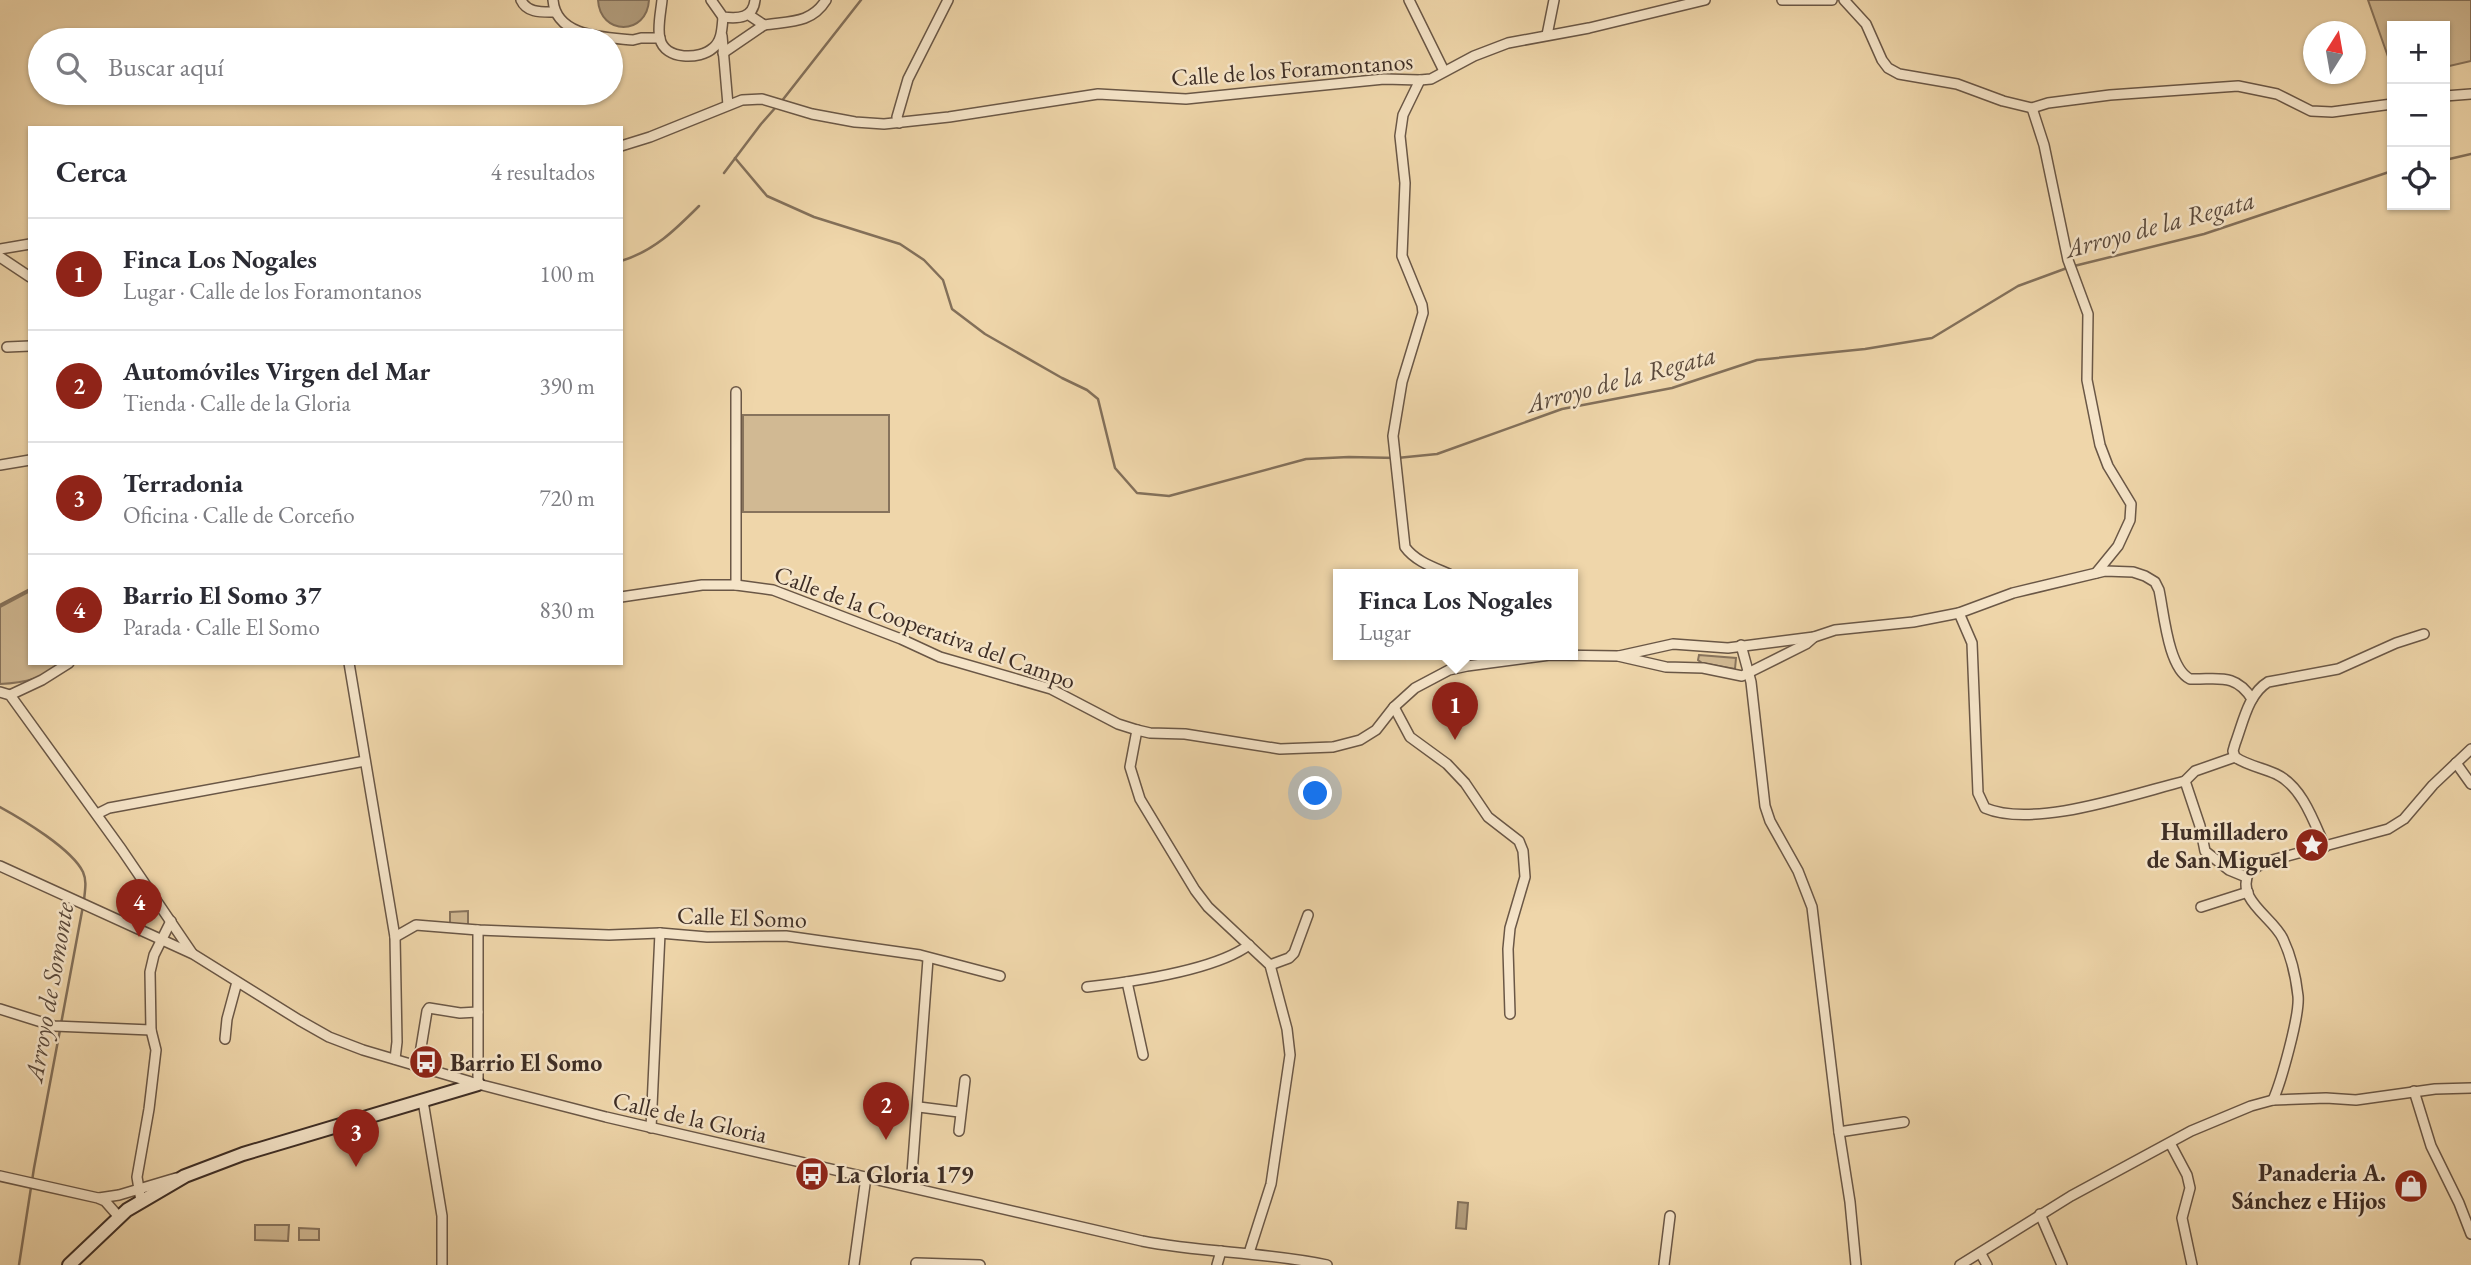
<!DOCTYPE html>
<html lang="es">
<head>
<meta charset="utf-8">
<style>
  :root { --surface:#fff; --page:#f7f7f7; --text:#2b2b33; --muted:#7c7c81; --line:#e1e1e2; --accent:#8f2418 }
  body { margin:0; font-family:"EB Garamond",serif; background:var(--page); color:var(--text) }
  .controls { position:absolute; right:21px; top:21px; display:grid; overflow:hidden; border-radius:0px; box-shadow:0 2px 5px #0004 }
  .controls button { width:63px; height:63px; display:grid; place-items:center; padding:0; border:0; border-bottom:2px solid var(--line); background:var(--surface); color:var(--text); font:35px sans-serif }
  .compass { position:absolute; left:2303px; top:21px; width:63px; height:63px; border-radius:50%; background:var(--surface); box-shadow:0 2px 5px #0004; rotate:11deg }
  .you { position:absolute; left:1316px; top:794px; width:24px; height:24px; margin:-18px; border:5px solid #fff; border-radius:50%; background:#1a73e8; box-shadow:0 0 0 10px #1a73e833 }
  .badge { display:grid; place-items:center; width:46px; height:46px; border-radius:50%; background:var(--accent); color:#fff; font-size:23px; font-weight:700 }
  .pin { position:absolute; translate:-50% -58px; filter:drop-shadow(0 2px 4px #0008) }
  .pin::after { content:''; position:absolute; top:37px; width:24px; height:21px; background:inherit; clip-path:polygon(0 0,100% 0,50% 100%) }
  .popup { position:absolute; left:1333px; top:569px; width:245px; height:91px; box-sizing:border-box; display:grid; place-content:center; border-radius:0px; background:var(--surface); filter:drop-shadow(0 2px 5px #0005); font-size:23px; white-space:nowrap; color:var(--muted) }
  .popup b { font-size:26px; color:var(--text) }
  .popup::after { content:''; position:absolute; left:50%; top:100%; margin-left:-14px; border:14px solid transparent; border-top-color:var(--surface) }
  .list { margin:0; padding:0; list-style:none }
  h2 { display:flex; justify-content:space-between; align-items:center; height:91px; margin:0; padding:0 28px; font-size:30px }
  h2 small { font-size:23px; font-weight:400; color:var(--muted) }
  .list li { display:grid; grid-template-columns:46px 1fr auto; gap:21px; align-items:center; box-sizing:border-box; height:112px; padding:0 28px; border-top:2px solid var(--line) }
  .list b { display:block; font-size:26px; white-space:nowrap }
  .list p { margin:0; font-size:23px; white-space:nowrap; color:var(--muted) }
  .list em { font-size:23px; font-style:normal; color:var(--muted) }
  .icon { flex:none; width:38px; height:38px; fill:none; stroke:currentColor; stroke-width:2; stroke-linecap:round; stroke-linejoin:round }
  .map { position:relative; flex:none; width:2471px; height:1265px; overflow:hidden }
  .search { position:absolute; background:var(--surface); box-shadow:0 2px 5px #0004; left:28px; top:28px; width:595px; height:77px; display:flex; align-items:center; gap:18px; box-sizing:border-box; padding:0 24px; border-radius:38px; color:var(--muted); font-size:26px }
  .panel { position:absolute; background:var(--surface); box-shadow:0 2px 5px #0004; left:28px; top:126px; width:595px; height:539px; border-radius:0px }
  .map>svg:first-child { display:block }
</style>
</head>
<body>
<div class="map">
<svg width="2471" height="1265" viewBox="0 0 2471 1265">
  <rect width="100%" height="100%" fill="#efd6aa"/>
  <filter id="stains"><feTurbulence type="fractalNoise" baseFrequency=".00286" numOctaves="4"/><feColorMatrix values="0 0 0 0 .2 0 0 0 0 .09 0 0 0 0 .02 0 0 0 .5 -.17"/></filter>
  <radialGradient id="worn" r=".72"><stop offset=".6" stop-color="#630" stop-opacity="0"/><stop offset="1" stop-color="#630" stop-opacity=".3"/></radialGradient>
  <g fill="#d1b993" stroke="#87735c" stroke-width="2">
    <polygon points="2368,0 2471,0 2471,61 2445,67 2445,26 2392,26 2392,68"/>
    <rect x="743" y="415" width="146" height="97"/>
    <path d="M30,591V663H65C44,678 25,683 0,684V607Z"/>
    <polygon points="1699,655 1736,658 1735,669 1702,663 1698,660"/>
    <polygon points="468,911 468,925 450,924 450,912"/>
    <polygon points="255,1225 289,1225 288,1241 255,1240"/>
    <polygon points="299,1228 319,1229 319,1240 299,1240"/>
  </g>
  <g fill="#b29d7d" stroke="#83705a" stroke-width="2">
    <path d="M598,0H649C647,36 600,36 598,0Z"/>
    <polygon points="1458,1202 1468,1203 1466,1229 1456,1228"/>
  </g>
  <g fill="none" stroke-linecap="round" stroke-linejoin="round">
    <g stroke="#83705a" stroke-width="2.5">
      <polyline points="781,102 861,0"/>
      <polyline points="735,158 767,196 814,217 900,244 924,260 943,280 952,309 985,334 1062,378 1087,390 1098,399 1115,468 1137,493 1169,496 1306,459 1349,457 1397,458 1437,454 1562,409 1672,388 1757,360 1865,349 1932,338 2018,286 2067,268"/>
      <polyline points="2445,160 2471,154"/>
      <polyline points="724,173 761,124 776,107"/>
      <path d="M621,261C654,251 675,230 699,206"/>
      <polyline points="2074,266 2204,234 2392,171"/>
      <polyline points="0,605 30,589"/>
      <path d="M0,807C22,819 72,849 83,872C87,881 85,890 84,900"/>
      <polyline points="61,1024 83,906"/>
      <polyline points="19,1265 34,1168 60,1030"/>
    </g>
    <g stroke="#6a5746" stroke-width="12">
      <g id="street">
        <path d="M521,0C527,13 541,12 554,12"/>
        <path d="M553,0C556,37 603,37 633,40L641,38H660"/>
        <path d="M662,0C661,11 657,28 660,39C665,60 700,60 713,48C722,41 722,28 723,17"/>
        <path d="M711,0L723,17C739,19 753,18 755,0"/>
        <polyline points="1409,0 1444,71"/>
        <polyline points="1782,0 1832,0"/>
        <polyline points="1844,0 1866,24 1882,60 1888,68 1899,74 1957,84 2003,101 2032,108 2048,103 2110,95 2238,86 2277,94 2311,111 2332,112 2392,104"/>
        <path d="M749,15L764,25C789,21 811,24 826,0"/>
        <polyline points="1547,35 1554,0"/>
        <polyline points="722,36 728,105"/>
        <polyline points="723,53 764,25"/>
        <path d="M1420,80L1403,115L1400,136L1405,183L1402,256L1422,305L1423,313L1402,382L1393,436L1405,547C1415,561 1433,567 1449,574"/>
        <polyline points="2445,96 2471,94"/>
        <polyline points="2032,108 2044,145 2068,260 2088,314 2087,380 2100,445 2108,466 2131,504 2130,520 2118,546 2096,573"/>
        <polyline points="899,123 897,117 908,79 948,0"/>
        <polyline points="621,146 650,137 742,100 762,99 812,114 855,122 884,124 949,117 1098,94 1186,99 1384,79 1420,80 1431,79 1474,56 1508,43 1589,28 1705,0"/>
        <polyline points="0,249 30,244"/>
        <polyline points="0,257 30,277"/>
        <polyline points="7,347 30,346"/>
        <polyline points="0,465 30,460"/>
        <polyline points="736,585 736,392"/>
        <polyline points="621,597 702,585 736,585 773,590 901,639 940,657 1051,689 1118,724 1137,730 1150,733 1185,734 1280,749 1333,747 1360,740 1376,730 1394,707 1415,688 1449,670 1467,666 1550,655 1618,656 1666,667 1703,668 1742,676 1806,644 1814,637"/>
        <path d="M1959,613L1972,643L1978,793L1985,808C2034,829 2133,794 2185,781L2195,771L2235,757"/>
        <polyline points="1741,645 1751,682 1765,806 1770,821 1798,871 1812,907 1839,1132 1850,1202 1856,1265"/>
        <path d="M1619,656L1673,644L1728,648L1814,637L1835,630L1913,622L1959,613L2013,593L2105,571L2133,572L2145,576L2155,582L2159,590C2164,613 2168,668 2190,679C2217,680 2235,672 2252,699"/>
        <polyline points="349,663 395,937 397,1042 395,1059"/>
        <polyline points="0,692 10,695 122,850 192,953"/>
        <polyline points="10,695 42,680 69,663"/>
        <polyline points="1394,707 1410,737 1447,764 1465,783 1488,817 1519,841 1523,851 1525,877 1510,928 1508,949 1510,1014"/>
        <polyline points="1137,730 1130,767 1140,799 1195,890 1208,907 1270,965 1287,1029 1290,1055 1271,1184 1249,1253"/>
        <polyline points="2456,763 2471,784"/>
        <polyline points="2185,781 2200,826 2205,851 2229,870 2246,877"/>
        <polyline points="97,814 109,808 365,761"/>
        <path d="M2325,847C2314,822 2302,786 2276,774C2263,768 2246,765 2235,757L2233,751L2235,744C2243,723 2248,694 2268,682L2338,669L2396,643L2424,634"/>
        <path d="M0,866L193,954L299,1020L329,1037L363,1050L478,1084L606,1117L1142,1241C1203,1253 1266,1252 1327,1265"/>
        <polyline points="2201,907 2248,892"/>
        <polyline points="395,937 416,925 478,930 609,935 660,933 707,937 786,936 920,955 1000,976"/>
        <polyline points="1270,965 1289,958 1294,953 1308,915"/>
        <polyline points="1127,982 1143,1055"/>
        <path d="M1087,987C1131,982 1214,971 1249,945"/>
        <polyline points="0,1009 54,1026 151,1030"/>
        <polyline points="225,1039 227,1019 237,982"/>
        <polyline points="418,1066 427,1011 429,1008 460,1013 478,1012"/>
        <polyline points="478,1084 478,930"/>
        <polyline points="2414,1091 2431,1146 2459,1203 2471,1234"/>
        <path d="M2273,1100C2281,1082 2300,1015 2298,996C2296,978 2291,956 2283,939C2273,917 2235,900 2249,872L2265,862L2388,829L2404,819L2433,785L2471,749"/>
        <polyline points="423,1101 442,1216 442,1265"/>
        <polyline points="919,1107 959,1112"/>
        <polyline points="651,1128 660,933"/>
        <polyline points="959,1131 965,1080"/>
        <polyline points="1839,1132 1904,1122"/>
        <polyline points="2170,1143 2187,1175 2190,1188 2182,1218 2192,1265"/>
        <polyline points="0,1176 98,1198 105,1201 119,1217"/>
        <polyline points="911,1187 928,959"/>
        <polyline points="99,1198 119,1195 176,1178"/>
        <polyline points="141,1201 137,1177 149,1109 156,1050 151,1030 150,972 154,955 171,921"/>
        <polyline points="2040,1214 2062,1265"/>
        <polyline points="1981,1254 1987,1265"/>
        <polyline points="916,1263 980,1265"/>
        <polyline points="854,1265 866,1177"/>
        <polyline points="1217,1265 1221,1251"/>
        <polyline points="1664,1265 1670,1216"/>
        <polyline points="1960,1265 2071,1196 2191,1131 2251,1106 2273,1100 2326,1098 2356,1100 2435,1089 2471,1088"/>
      </g>
    </g>
    <g stroke="#3d2d25" stroke-width="16">
      <polyline id="secondary" points="69,1265 127,1210 185,1176 243,1154 478,1084"/>
    </g>
    <use href="#street" stroke="#f5e4c8" stroke-width="9"/>
    <use href="#secondary" stroke="#f5e4c8" stroke-width="12"/>
  </g>
  <defs>
    <g id="sight-disc" transform="scale(1.75)"><circle r="9.5" fill="#8f2418" stroke="#f5e4c8"/><path d="M0-6L1.8-2.2L6-1.7L2.9 1.2L3.7 5.4L0 3.3L-3.7 5.4L-2.9 1.2L-6-1.7L-1.8-2.2Z" fill="#fff"/></g>
    <g id="bus-disc" transform="scale(1.75)"><circle r="9.5" fill="#8f2418" stroke="#f5e4c8"/><path d="M-5-6H5V4H4V6H2V4H-2V6H-4V4H-5ZM-3.5-4V0h7V-4ZM-3.5 1.2v1.5H-2V1.2ZM2 1.2v1.5H3.5V1.2Z" fill="#fff"/></g>
    <g id="shop-disc" transform="scale(1.75)"><circle r="9.5" fill="#8f2418" stroke="#f5e4c8"/><path d="M-5-2.5h2.3a2.7 3.5 0 0 1 5.4 0H5L5.5 6h-11ZM-1.5-2.5h3a1.5 2.3 0 0 0-3 0Z" fill="#fff"/></g>
  </defs>
  <g fill-rule="evenodd">
    <use href="#sight-disc" x="2312" y="845"/>
    <use href="#bus-disc" x="426" y="1062"/>
    <use href="#bus-disc" x="812" y="1174"/>
    <use href="#shop-disc" x="2411" y="1186"/>
  </g>
  <g text-anchor="middle" dominant-baseline="central" stroke-width="5" stroke-linejoin="round" paint-order="stroke">
    <g font-size="24" fill="#3d2d25" stroke="#f5e4c8">
      <text transform="translate(1292 69) rotate(-4)">Calle de los Foramontanos</text>
      <text transform="translate(925 627) rotate(20)">Calle de la Cooperativa del Campo</text>
      <text transform="translate(742 917) rotate(2)">Calle El Somo</text>
      <text transform="translate(690 1117) rotate(13)">Calle de la Gloria</text>
    </g>
    <g font-size="24" font-weight="bold" fill="#3d2d25" stroke="#f5e4c8" text-anchor="end">
      <text x="2288" y="831">Humilladero<tspan x="2288" dy="28">de San Miguel</tspan></text>
      <text x="450" y="1062" text-anchor="start">Barrio El Somo</text>
      <text x="2386" y="1172">Panaderia A.<tspan x="2386" dy="28">Sánchez e Hijos</tspan></text>
      <text x="836" y="1174" text-anchor="start">La Gloria 179</text>
    </g>
    <g font-size="26" font-style="italic" fill="#5a493b" stroke="#f5e4c8">
      <text transform="translate(2160 224) rotate(-15)">Arroyo de la Regata</text>
      <text transform="translate(1621 379) rotate(-15)">Arroyo de la Regata</text>
      <text transform="translate(49 992) rotate(-80)">Arroyo de Somonte</text>
    </g>
  </g>
  <rect width="100%" height="100%" filter="url(#stains)"/>
  <rect width="100%" height="100%" fill="url(#worn)"/>
</svg>
<div class="controls">
<button>+</button>
<button>−</button>
<button><svg class="icon" aria-label="locate" viewBox="0 0 24 24"><circle cx="12" cy="12" r="6"/><path d="M12 2v4M12 18v4M2 12h4M18 12h4"/></svg></button>
</div>
<svg class="compass" viewBox="-18 -18 36 36"><path d="M0-13l5 13h-10z" fill="#e53935"/><path d="M0 13l5-13h-10z" fill="#7c7c81"/></svg>
<div class="you"></div>
<div class="pin badge" style="left:1455px;top:740px">1</div>
<div class="popup"><b>Finca Los Nogales</b>Lugar</div>
<div class="pin badge" style="left:886px;top:1140px">2</div>
<div class="pin badge" style="left:356px;top:1167px">3</div>
<div class="pin badge" style="left:139px;top:937px">4</div>
<div class="search"><svg class="icon" aria-label="search" viewBox="0 0 24 24"><circle cx="10" cy="10" r="6"/><path d="M15 15l6 6"/></svg>Buscar aquí</div>
<section class="panel">
<h2>Cerca<small>4 resultados</small></h2>
<ul class="list">
<li><span class="badge">1</span><div><b>Finca Los Nogales</b><p>Lugar · Calle de los Foramontanos</p></div><em>100 m</em></li>
<li><span class="badge">2</span><div><b>Automóviles Virgen del Mar</b><p>Tienda · Calle de la Gloria</p></div><em>390 m</em></li>
<li><span class="badge">3</span><div><b>Terradonia</b><p>Oficina · Calle de Corceño</p></div><em>720 m</em></li>
<li><span class="badge">4</span><div><b>Barrio El Somo 37</b><p>Parada · Calle El Somo</p></div><em>830 m</em></li>
</ul>
</section>
</div>
</body>
</html>
